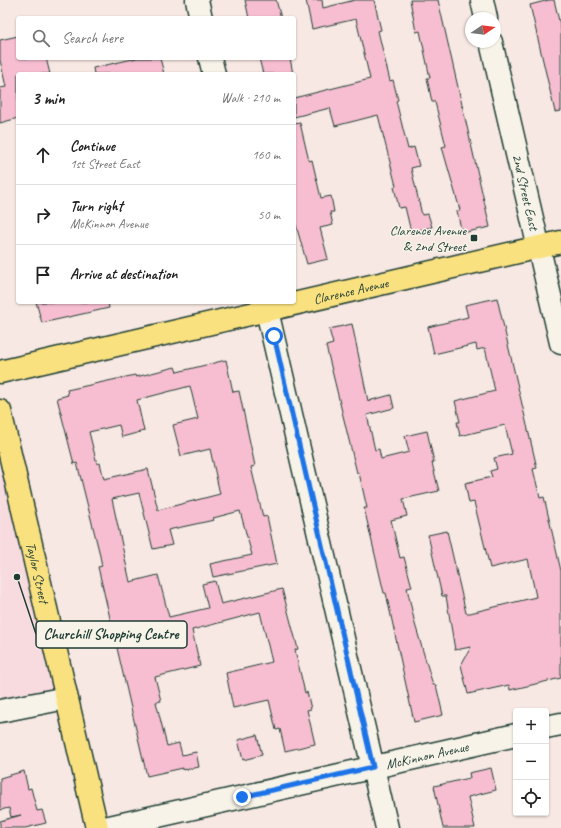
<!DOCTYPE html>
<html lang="en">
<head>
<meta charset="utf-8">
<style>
  :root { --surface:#fff; --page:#f2f2f2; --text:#222; --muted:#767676; --line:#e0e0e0 }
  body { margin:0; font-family:Caveat,sans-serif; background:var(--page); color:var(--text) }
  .controls { position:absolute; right:12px; bottom:12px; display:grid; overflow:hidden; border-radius:4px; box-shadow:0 1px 3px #0004 }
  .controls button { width:36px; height:36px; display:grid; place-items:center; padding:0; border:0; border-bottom:1px solid var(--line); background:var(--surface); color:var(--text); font:20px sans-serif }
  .compass { position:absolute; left:465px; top:12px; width:36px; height:36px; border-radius:50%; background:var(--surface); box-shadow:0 1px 3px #0004; rotate:77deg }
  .stop { position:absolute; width:12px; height:12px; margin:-9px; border:3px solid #1a73e8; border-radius:50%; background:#fff }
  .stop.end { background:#1a73e8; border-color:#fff; box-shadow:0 1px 4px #0008 }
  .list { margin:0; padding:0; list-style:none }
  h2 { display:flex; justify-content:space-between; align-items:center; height:52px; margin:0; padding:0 16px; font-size:17px }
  h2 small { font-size:13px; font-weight:400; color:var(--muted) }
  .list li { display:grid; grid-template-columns:26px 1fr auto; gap:12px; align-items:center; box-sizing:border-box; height:60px; padding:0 16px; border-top:1px solid var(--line) }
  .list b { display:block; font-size:15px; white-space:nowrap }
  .list p { margin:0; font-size:13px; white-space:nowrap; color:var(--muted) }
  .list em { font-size:13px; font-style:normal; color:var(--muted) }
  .icon { flex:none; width:22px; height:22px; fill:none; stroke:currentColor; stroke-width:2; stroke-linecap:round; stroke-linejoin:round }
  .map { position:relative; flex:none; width:561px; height:828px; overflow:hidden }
  .search { position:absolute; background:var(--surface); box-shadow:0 1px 3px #0004; left:16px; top:16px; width:280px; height:44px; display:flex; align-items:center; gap:10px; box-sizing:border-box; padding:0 14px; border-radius:4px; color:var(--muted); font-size:15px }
  .panel { position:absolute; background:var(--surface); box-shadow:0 1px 3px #0004; left:16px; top:72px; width:280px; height:232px; border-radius:4px }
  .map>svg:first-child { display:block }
</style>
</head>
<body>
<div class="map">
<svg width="561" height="828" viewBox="0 0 561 828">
  <rect width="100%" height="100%" fill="#f7e8e3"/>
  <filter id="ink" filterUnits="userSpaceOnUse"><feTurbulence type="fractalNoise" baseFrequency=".025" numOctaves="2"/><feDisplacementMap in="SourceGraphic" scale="8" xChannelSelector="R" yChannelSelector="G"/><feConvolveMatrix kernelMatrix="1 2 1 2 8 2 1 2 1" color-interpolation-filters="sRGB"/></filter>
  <g filter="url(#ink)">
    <polygon fill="#f7dbde" points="0,456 66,698 0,711"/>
    <g fill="#f7bed1" stroke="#1f3d34" fill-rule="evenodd">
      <polygon points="245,0 276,0 281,18 249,18"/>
      <polygon points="306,0 322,0 323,8 355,0 374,0 381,30 378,31 390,81 393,80 398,100 396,101 408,149 414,147 419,166 411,168 422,215 428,214 432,227 411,232 405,207 399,208 394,187 396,186 378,115 335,126 330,108 294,117 294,98 370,79 356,19 312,29"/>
      <polygon points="410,0 438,0 490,227 462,233 457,211 460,210 442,147 446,146 435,102 432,102 427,78 430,78 420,31 416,32"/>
      <polygon points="549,0 554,0 561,29 561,111 555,112 530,5"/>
      <polygon points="18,36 18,58 46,58 50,74 18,74 18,118 0,123 0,88 6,87 0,60 0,40"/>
      <polygon points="137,58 160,58 164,74 94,74 93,68"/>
      <polygon points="259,58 290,58 293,74 263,74"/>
      <polygon points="300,123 309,161 312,160 321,198 331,196 334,212 330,212 333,225 320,228 328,259 307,264 294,218 294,124"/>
      <polygon points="497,298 537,468 533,469 540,498 544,497 561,571 561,678 510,690 509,685 468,694 461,665 471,647 455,650 446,596 442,596 428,535 447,531 466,613 470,613 536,597 528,559 490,568 474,502 469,503 465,483 492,477 490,471 497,469 494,458 512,454 505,425 460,436 457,422 460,422 455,401 495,391 485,348 477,350 476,344 434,354 428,327 468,317 465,305"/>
      <polygon points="36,302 108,302 109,308 42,323"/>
      <polygon points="352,324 368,401 391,395 394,408 367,415 375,450 379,449 381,459 409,452 405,436 427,431 434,462 432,463 439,491 403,499 407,516 391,520 400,558 404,557 412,587 407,588 415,624 433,685 436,685 443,715 414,722 386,593 384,593 364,508 367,508 359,473 357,473 326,346 333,344 329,329"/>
      <path d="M226,360L233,392L239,391L255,466L251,467L263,517L267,516L277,564L213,577L210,564L252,555L240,511L213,518L214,520L168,530L172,545L153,549L139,493L112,499L130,582L158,575L169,617L208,608L202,584L215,581L221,604L282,589L298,649L295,650L305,693L307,692L311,709L307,710L315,744L285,751L280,729L276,730L269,700L233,708L226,673L272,662L260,612L192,630L200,666L155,677L161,701L156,702L167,746L179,743L182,755L196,752L199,767L183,770V768L147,776L98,567L102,566L99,551L77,463L74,464L57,398L68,395L67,390L135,375L136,377L175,367L177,372ZM190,386L198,419L173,425L181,456L210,449L220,494L158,510L148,469L104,479L100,463L97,464L89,432L119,425L122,437L144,431L137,400Z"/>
      <polygon points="257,735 262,755 243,760 238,740"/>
      <polygon points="491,768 496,790 468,797 475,828 443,828 434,786 470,778 469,773"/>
      <polygon points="24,771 28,789 31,788 37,811 42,810 46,823 25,828 0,828 0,821 21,815 11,817 9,808 0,810 0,778"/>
    </g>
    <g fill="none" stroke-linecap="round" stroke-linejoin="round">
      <g stroke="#1f3d34" stroke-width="25">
        <g id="minor">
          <polyline points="197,0 201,18"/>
          <polyline points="482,0 486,18"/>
          <path id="s1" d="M491,42L561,343"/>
          <polyline points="210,58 214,74"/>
          <polyline points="265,302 387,828"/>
          <polyline points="0,711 66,698"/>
          <polyline points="546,727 561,724"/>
          <path id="s2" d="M105,828L516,735"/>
        </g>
      </g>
      <g stroke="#1f3d34" stroke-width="25">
        <g id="major">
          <path id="s3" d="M0,372L561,242"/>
          <path id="s4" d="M0,411L97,828"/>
        </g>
      </g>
      <use href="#minor" stroke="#f7f3e8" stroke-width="22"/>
      <use href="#major" stroke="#fae180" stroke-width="22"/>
    </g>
  </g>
  <g fill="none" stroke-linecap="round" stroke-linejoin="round" filter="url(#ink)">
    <polyline stroke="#1a73e8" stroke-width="5" points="242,797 373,767 274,336"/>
  </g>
  <rect fill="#1f3d34" stroke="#f7f3e8" stroke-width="1.5" x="470" y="234" width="8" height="8" rx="2"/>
  <g text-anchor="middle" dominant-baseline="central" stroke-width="3" stroke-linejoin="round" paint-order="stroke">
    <g font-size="14" fill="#1f3d34" stroke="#f7f3e8">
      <text stroke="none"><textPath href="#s1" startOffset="154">2nd Street East</textPath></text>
      <text stroke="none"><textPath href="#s3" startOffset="360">Clarence Avenue</textPath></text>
      <text stroke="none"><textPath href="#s4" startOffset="166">Taylor Street</textPath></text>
      <text stroke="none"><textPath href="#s2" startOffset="330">McKinnon Avenue</textPath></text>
    </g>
    <g font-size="14" fill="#1f3d34" stroke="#f7f3e8" text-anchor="end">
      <text x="466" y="230">Clarence Avenue<tspan x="466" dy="16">&amp; 2nd Street</tspan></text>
    </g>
  </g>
  <path fill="none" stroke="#1f3d34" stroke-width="1.5" d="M17 577L36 634"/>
  <circle fill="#1f3d34" stroke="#f7f3e8" stroke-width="1.5" cx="17" cy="577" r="4"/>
  <rect fill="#f7f3e8" stroke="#1f3d34" stroke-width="1.5" x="36" y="621" width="151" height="27" rx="4"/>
  <g font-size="15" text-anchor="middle" font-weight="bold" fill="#1f3d34">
    <text x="111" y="639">Churchill Shopping Centre</text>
  </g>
</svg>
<div class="controls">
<button>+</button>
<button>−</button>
<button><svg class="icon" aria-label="locate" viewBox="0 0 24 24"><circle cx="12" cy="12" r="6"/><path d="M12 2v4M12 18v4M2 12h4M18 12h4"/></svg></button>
</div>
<svg class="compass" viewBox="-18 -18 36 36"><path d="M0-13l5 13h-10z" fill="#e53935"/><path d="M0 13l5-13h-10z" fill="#767676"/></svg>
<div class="stop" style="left:274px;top:336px"></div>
<div class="stop end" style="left:242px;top:797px"></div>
<div class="search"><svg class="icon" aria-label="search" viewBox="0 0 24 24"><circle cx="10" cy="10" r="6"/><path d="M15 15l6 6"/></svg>Search here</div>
<section class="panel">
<h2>3 min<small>Walk · 210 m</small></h2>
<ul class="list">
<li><svg class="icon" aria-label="ahead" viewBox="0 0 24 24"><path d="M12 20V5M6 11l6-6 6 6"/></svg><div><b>Continue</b><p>1st Street East</p></div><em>160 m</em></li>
<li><svg class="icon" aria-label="right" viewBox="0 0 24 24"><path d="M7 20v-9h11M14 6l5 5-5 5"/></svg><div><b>Turn right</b><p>McKinnon Avenue</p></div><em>50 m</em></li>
<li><svg class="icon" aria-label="arrive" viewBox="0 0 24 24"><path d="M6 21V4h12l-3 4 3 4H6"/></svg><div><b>Arrive at destination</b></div></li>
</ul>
</section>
</div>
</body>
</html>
